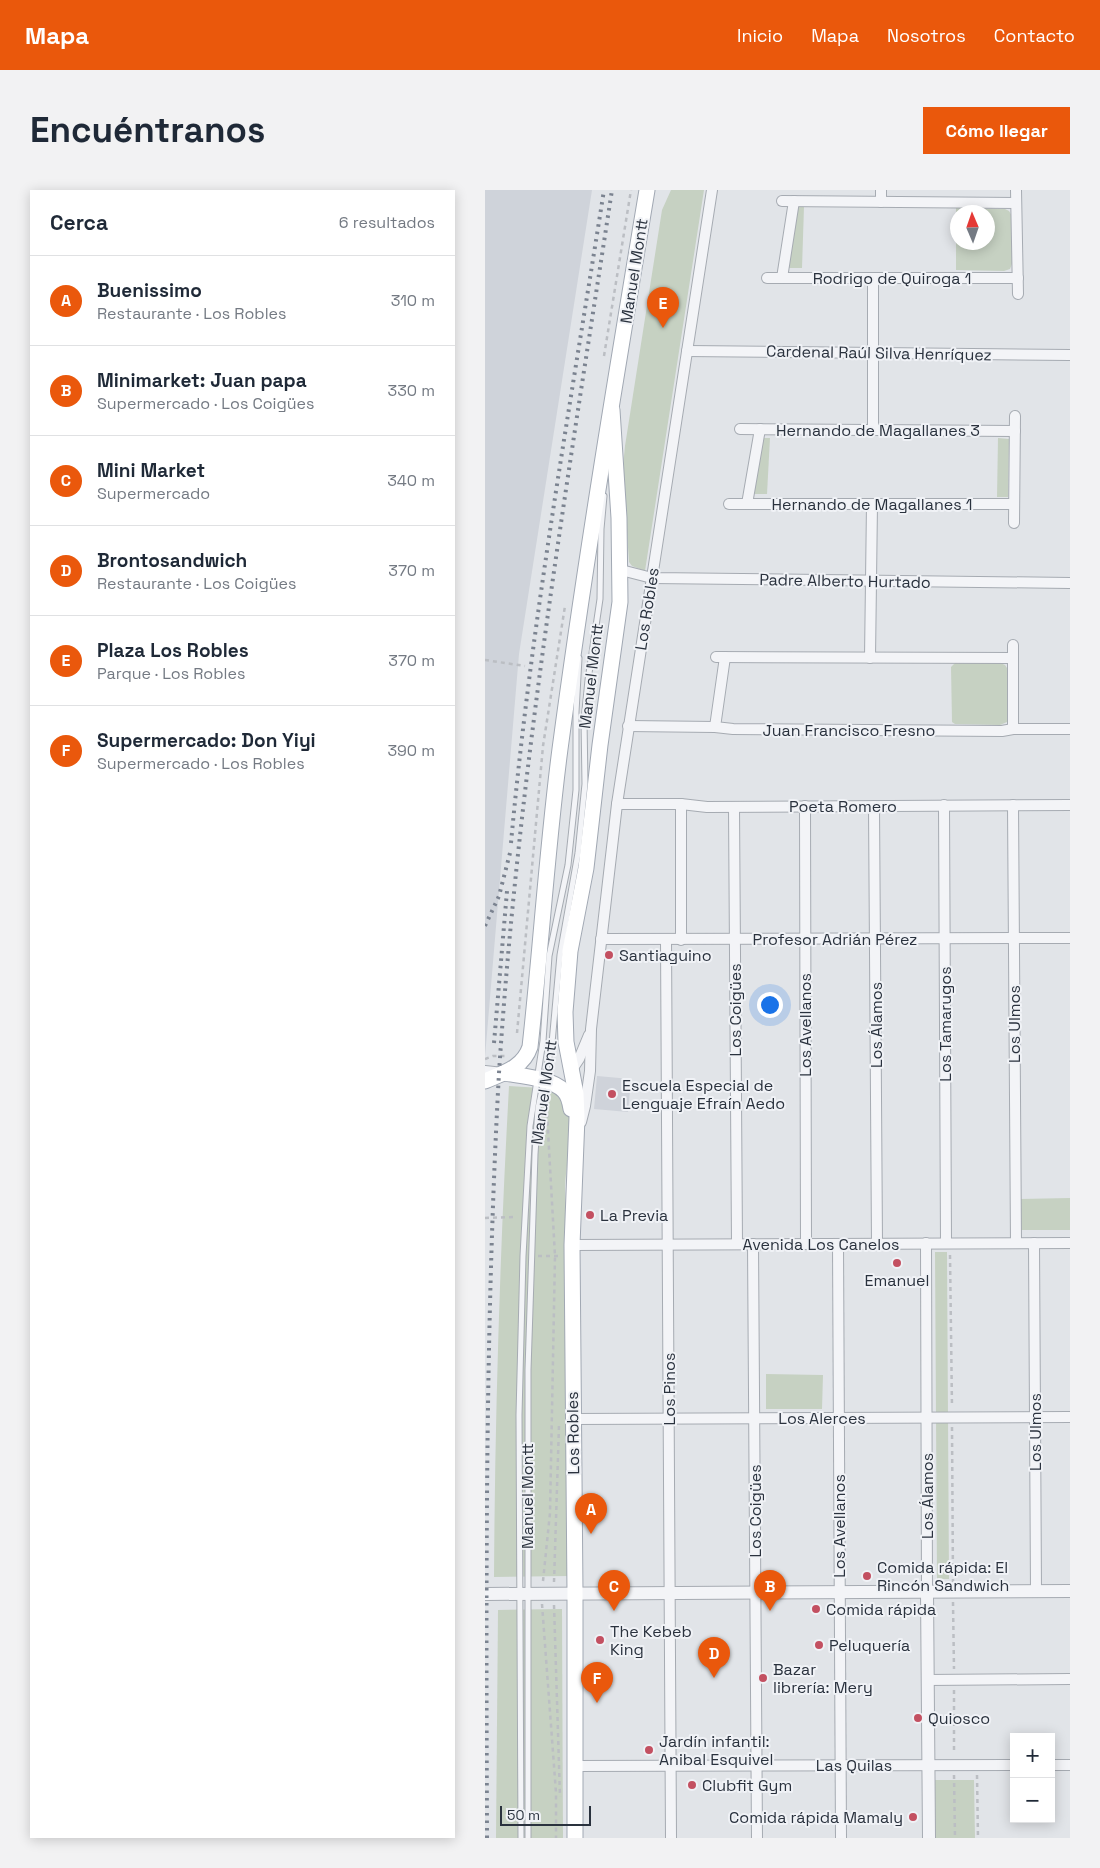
<!DOCTYPE html>
<html lang="es">
<head>
<meta charset="utf-8">
<style>
  :root { --surface:#fff; --page:#f2f2f3; --text:#1f2937; --muted:#747a83; --line:#e0e1e3; --accent:#ea580c }
  body { margin:0; font-family:"Space Grotesk",sans-serif; background:var(--page); color:var(--text) }
  .controls { position:absolute; right:15px; bottom:15px; display:grid; overflow:hidden; border-radius:0px; box-shadow:0 2px 12px #0003 }
  .controls button { width:45px; height:45px; display:grid; place-items:center; padding:0; border:0; border-bottom:1px solid var(--line); background:var(--surface); color:var(--text); font:25px sans-serif }
  .compass { position:absolute; left:465px; top:15px; width:45px; height:45px; border-radius:50%; background:var(--surface); box-shadow:0 2px 12px #0003; rotate:358deg }
  .scale { position:absolute; left:15px; bottom:12px; width:91px; box-sizing:border-box; padding-left:5px; border:2px solid #2a323e; border-top:0; font-size:14px; line-height:18px; white-space:nowrap; color:#2a323e; -webkit-text-stroke:4px #f0f2f6; paint-order:stroke }
  .you { position:absolute; left:284px; top:814px; width:18px; height:18px; margin:-12px; border:4px solid #fff; border-radius:50%; background:#1a73e8; box-shadow:0 0 0 8px #1a73e833 }
  .badge { display:grid; place-items:center; width:32px; height:32px; border-radius:50%; background:var(--accent); color:#fff; font-size:16px; font-weight:700 }
  .pin { position:absolute; translate:-50% -41px; filter:drop-shadow(0 1px 2px #0008) }
  .pin::after { content:''; position:absolute; top:26px; width:18px; height:15px; background:inherit; clip-path:polygon(0 0,100% 0,50% 100%) }
  .list { margin:0; padding:0; list-style:none }
  h2 { display:flex; justify-content:space-between; align-items:center; height:65px; margin:0; padding:0 20px; font-size:21px }
  h2 small { font-size:16px; font-weight:400; color:var(--muted) }
  .list li { display:grid; grid-template-columns:32px 1fr auto; gap:15px; align-items:center; box-sizing:border-box; height:90px; padding:0 20px; border-top:1px solid var(--line) }
  .list b { display:block; font-size:19px; white-space:nowrap }
  .list p { margin:0; font-size:16px; white-space:nowrap; color:var(--muted) }
  .list em { font-size:16px; font-style:normal; color:var(--muted) }
  .map { position:relative; flex:none; width:585px; height:1648px; overflow:hidden; border-radius:0px }
  header { display:flex; align-items:center; gap:30px; box-sizing:border-box; height:70px; padding:0 25px; background:var(--accent); color:#fff }
  header strong { font-size:24px }
  nav { display:flex; gap:28px; margin-inline-start:auto; font-size:18px }
  .intro { display:flex; align-items:center; justify-content:space-between; box-sizing:border-box; height:120px; padding:0 30px }
  h1 { margin:0; font-size:35px }
  .button { padding:12px 22px; border-radius:0px; background:var(--accent); color:#fff; font-size:18px; font-weight:700 }
  main { display:flex; gap:30px; padding:0 30px }
  aside { flex:1; background:var(--surface); border-radius:0px; box-shadow:0 2px 12px #0003 }
  .map>svg:first-child { display:block }
</style>
</head>
<body>
<header>
<strong>Mapa</strong>
<nav><a>Inicio</a><a>Mapa</a><a>Nosotros</a><a>Contacto</a></nav>
</header>
<div class="intro"><h1>Encuéntranos</h1><a class="button">Cómo llegar</a></div>
<main>
<aside>
<h2>Cerca<small>6 resultados</small></h2>
<ul class="list">
<li><span class="badge">A</span><div><b>Buenissimo</b><p>Restaurante · Los Robles</p></div><em>310 m</em></li>
<li><span class="badge">B</span><div><b>Minimarket: Juan papa</b><p>Supermercado · Los Coigües</p></div><em>330 m</em></li>
<li><span class="badge">C</span><div><b>Mini Market</b><p>Supermercado</p></div><em>340 m</em></li>
<li><span class="badge">D</span><div><b>Brontosandwich</b><p>Restaurante · Los Coigües</p></div><em>370 m</em></li>
<li><span class="badge">E</span><div><b>Plaza Los Robles</b><p>Parque · Los Robles</p></div><em>370 m</em></li>
<li><span class="badge">F</span><div><b>Supermercado: Don Yiyi</b><p>Supermercado · Los Robles</p></div><em>390 m</em></li>
</ul>
</aside>
<div class="map">
<svg width="585" height="1648" viewBox="0 0 585 1648">
  <rect width="100%" height="100%" fill="#e1e4e8"/>
  <g fill="#cfd3da">
    <polygon points="0,0 107,0 34,464 0,867"/>
    <polygon points="112,886 146,889 143,922 109,919"/>
  </g>
  <g fill="#c6d1c2" fill-rule="evenodd">
    <polygon points="186,0 219,0 160,381 147,376 144,372 141,327 137,286 140,256 177,20"/>
    <polygon points="313,17 319,17 317,78 303,78"/>
    <path d="M471,18L520,19L524,21L527,26V74L525,79L519,81L471,80ZM472,22H502V52H472Z"/>
    <polygon points="278,248 285,248 282,304 269,304"/>
    <polygon points="513,248 524,249 523,307 512,307"/>
    <polygon points="471,472 513,472 520,475 524,481 524,525 522,532 515,535 470,534 467,532 466,477"/>
    <path d="M24,896L56,898L79,905C93,932 81,968 80,997C80,1013 82,1029 83,1044L84,1386L9,1387C10,1223 15,1060 24,896Z"/>
    <polygon points="585,1008 585,1040 536,1040 535,1009"/>
    <polygon points="450,1062 462,1062 464,1389 452,1389"/>
    <polygon points="281,1184 338,1185 337,1219 281,1219"/>
    <polygon points="77,1419 78,1648 11,1648 13,1420"/>
    <polygon points="449,1590 489,1590 490,1648 449,1648"/>
  </g>
  <g fill="none" stroke-linecap="round" stroke-linejoin="round">
    <g stroke="#a6abb2" stroke-width="7">
      <g id="service">
        <polyline points="36,1648 34,1225 38,1066 45,936 58,851 64,766 83,675 91,600 91,522 94,468"/>
        <polyline points="43,1648 43,1180 50,964 53,918 67,853 75,765 93,663 100,594 99,530 103,490 115,409 116,339 119,306"/>
      </g>
    </g>
    <g stroke="#a6abb2" stroke-width="12">
      <g id="minor">
        <polyline points="531,0 533,104"/>
        <polyline points="297,11 531,13"/>
        <polyline points="396,12 396,0"/>
        <polyline points="282,88 533,88"/>
        <polyline points="297,88 309,11"/>
        <polyline points="202,161 585,165"/>
        <polyline points="255,239 530,241"/>
        <polyline points="388,240 388,88"/>
        <polyline points="244,314 529,314"/>
        <polyline points="262,314 275,239"/>
        <polyline points="529,333 530,226"/>
        <polyline points="136,380 167,388 585,393"/>
        <polyline points="528,455 528,539"/>
        <polyline points="231,467 528,468"/>
        <polyline points="385,468 387,314"/>
        <polyline points="143,536 230,537 248,539 517,541 528,539 585,539"/>
        <polyline points="230,537 240,467"/>
        <polyline points="132,614 196,614 222,617 585,615"/>
        <polyline points="196,614 196,750"/>
        <polyline points="459,615 461,1053"/>
        <polyline points="528,615 531,1053"/>
        <polyline points="320,616 321,1054"/>
        <polyline points="389,616 392,1053"/>
        <polyline points="249,617 252,1054"/>
        <polyline points="116,749 585,748"/>
        <polyline points="181,750 186,1648"/>
        <polyline points="0,881 18,883"/>
        <polyline points="86,881 94,869 104,845"/>
        <polyline points="96,932 100,916 105,881 106,839 132,614 227,0"/>
        <polyline points="441,1053 442,1402"/>
        <polyline points="549,1053 551,1401"/>
        <polyline points="268,1054 272,1648"/>
        <polyline points="353,1054 356,1648"/>
        <polyline points="87,1055 585,1053"/>
        <polyline points="88,1229 585,1227"/>
        <polyline points="442,1490 585,1489"/>
        <polyline points="566,1575 585,1575"/>
        <polyline points="90,1576 529,1575"/>
      </g>
    </g>
    <g stroke="#a6abb2" stroke-width="14">
      <g id="tertiary">
        <polyline points="442,1402 444,1648"/>
        <polyline points="0,1404 585,1401"/>
      </g>
    </g>
    <g stroke="#a1a8b3" stroke-width="17">
      <g id="primary">
        <path d="M19,883C36,886 67,888 79,901C84,906 85,913 86,919"/>
        <path d="M0,891C18,883 38,878 45,857C56,758 62,658 75,559C100,372 131,186 162,0"/>
        <polyline points="90,1648 90,1403 87,1055 92,927 91,904 81,852 80,822 85,761 101,678 115,555 135,412 134,328 127,220"/>
      </g>
    </g>
    <g stroke="#bbbec3" stroke-width="2.5" stroke-dasharray="4 4" stroke-linecap="butt">
      <polyline points="119,166 146,0"/>
      <polyline points="0,470 40,476"/>
      <polyline points="32,843 58,556 80,416"/>
      <polyline points="0,869 8,866 20,866"/>
      <polyline points="0,1028 28,1027"/>
      <polyline points="465,1065 467,1217"/>
      <polyline points="53,1066 75,1066"/>
      <polyline points="467,1237 468,1392"/>
      <polyline points="58,1391 65,1323 70,1066 62,923"/>
      <polyline points="69,1392 74,1235"/>
      <polyline points="468,1412 469,1479"/>
      <polyline points="57,1414 71,1603 71,1648"/>
      <polyline points="69,1415 75,1607"/>
      <polyline points="469,1500 469,1564"/>
      <polyline points="469,1585 470,1648"/>
      <polyline points="492,1585 493,1648"/>
    </g>
    <use href="#service" stroke="#f3f4f7" stroke-width="5"/>
    <use href="#minor" stroke="#f3f4f7" stroke-width="10"/>
    <use href="#tertiary" stroke="#f3f4f7" stroke-width="12"/>
    <use href="#primary" stroke="#fff" stroke-width="15"/>
    <g stroke="#7b8390" stroke-width="4" stroke-dasharray="2.5 5" stroke-linecap="butt">
      <path d="M26,653C46,434 85,217 119,0"/>
      <polyline points="0,736 14,706 26,659"/>
      <polyline points="9,853 22,701"/>
      <path d="M2,1648C1,1393 0,1138 14,883C33,586 82,293 127,0"/>
    </g>
  </g>
  <g fill="#c35061" stroke="#f0f2f6" stroke-width="2">
    <circle cx="124" cy="765" r="5"/>
    <circle cx="127" cy="904" r="5"/>
    <circle cx="105" cy="1025" r="5"/>
    <circle cx="412" cy="1073" r="5"/>
    <circle cx="382" cy="1386" r="5"/>
    <circle cx="331" cy="1419" r="5"/>
    <circle cx="115" cy="1450" r="5"/>
    <circle cx="334" cy="1455" r="5"/>
    <circle cx="278" cy="1488" r="5"/>
    <circle cx="433" cy="1528" r="5"/>
    <circle cx="164" cy="1560" r="5"/>
    <circle cx="207" cy="1595" r="5"/>
    <circle cx="428" cy="1627" r="5"/>
  </g>
  <g text-anchor="middle" dominant-baseline="central" stroke-width="4" stroke-linejoin="round" paint-order="stroke">
    <g font-size="16" fill="#2a323e" stroke="#f0f2f6">
      <text transform="translate(149 81) rotate(-81)">Manuel Montt</text>
      <text x="407" y="88">Rodrigo de Quiroga 1</text>
      <text transform="translate(394 163) rotate(1)">Cardenal Raúl Silva Henríquez</text>
      <text x="393" y="240">Hernando de Magallanes 3</text>
      <text x="387" y="314">Hernando de Magallanes 1</text>
      <text transform="translate(360 391) rotate(1)">Padre Alberto Hurtado</text>
      <text transform="translate(162 419) rotate(-81)">Los Robles</text>
      <text transform="translate(106 486) rotate(-83)">Manuel Montt</text>
      <text x="364" y="540">Juan Francisco Fresno</text>
      <text x="358" y="616">Poeta Romero</text>
      <text x="350" y="749">Profesor Adrián Pérez</text>
      <text transform="translate(250 820) rotate(-90)">Los Coigües</text>
      <text transform="translate(460 834) rotate(-90)">Los Tamarugos</text>
      <text transform="translate(529 834) rotate(-90)">Los Ulmos</text>
      <text transform="translate(320 835) rotate(-90)">Los Avellanos</text>
      <text transform="translate(391 835) rotate(-90)">Los Álamos</text>
      <text transform="translate(59 902) rotate(-82)">Manuel Montt</text>
      <text x="336" y="1054">Avenida Los Canelos</text>
      <text transform="translate(184 1199) rotate(-90)">Los Pinos</text>
      <text x="337" y="1228">Los Alerces</text>
      <text transform="translate(550 1242) rotate(-90)">Los Ulmos</text>
      <text transform="translate(88 1243) rotate(-91)">Los Robles</text>
      <text transform="translate(42 1306) rotate(-90)">Manuel Montt</text>
      <text transform="translate(442 1306) rotate(-90)">Los Álamos</text>
      <text transform="translate(270 1321) rotate(-90)">Los Coigües</text>
      <text transform="translate(354 1336) rotate(-90)">Los Avellanos</text>
      <text x="369" y="1575">Las Quilas</text>
    </g>
    <g font-size="16" fill="#2a323e" stroke="#f0f2f6" text-anchor="start">
      <text x="134" y="765">Santiaguino</text>
      <text x="137" y="895">Escuela Especial de<tspan x="137" dy="18">Lenguaje Efraín Aedo</tspan></text>
      <text x="115" y="1025">La Previa</text>
      <text x="412" y="1090" text-anchor="middle">Emanuel</text>
      <text x="392" y="1377">Comida rápida: El<tspan x="392" dy="18">Rincón Sandwich</tspan></text>
      <text x="341" y="1419">Comida rápida</text>
      <text x="125" y="1441">The Kebeb<tspan x="125" dy="18">King</tspan></text>
      <text x="344" y="1455">Peluquería</text>
      <text x="288" y="1479">Bazar<tspan x="288" dy="18">librería: Mery</tspan></text>
      <text x="443" y="1528">Quiosco</text>
      <text x="174" y="1551">Jardín infantil:<tspan x="174" dy="18">Anibal Esquivel</tspan></text>
      <text x="217" y="1595">Clubfit Gym</text>
      <text x="418" y="1627" text-anchor="end">Comida rápida Mamaly</text>
    </g>
  </g>
</svg>
<div class="controls">
<button>+</button>
<button>−</button>
</div>
<svg class="compass" viewBox="-18 -18 36 36"><path d="M0-13l5 13h-10z" fill="#e53935"/><path d="M0 13l5-13h-10z" fill="#747a83"/></svg>
<div class="scale">50 m</div>
<div class="you"></div>
<div class="pin badge" style="left:106px;top:1344px">A</div>
<div class="pin badge" style="left:285px;top:1421px">B</div>
<div class="pin badge" style="left:129px;top:1421px">C</div>
<div class="pin badge" style="left:229px;top:1488px">D</div>
<div class="pin badge" style="left:178px;top:138px">E</div>
<div class="pin badge" style="left:112px;top:1513px">F</div>
</div>
</main>
</body>
</html>
